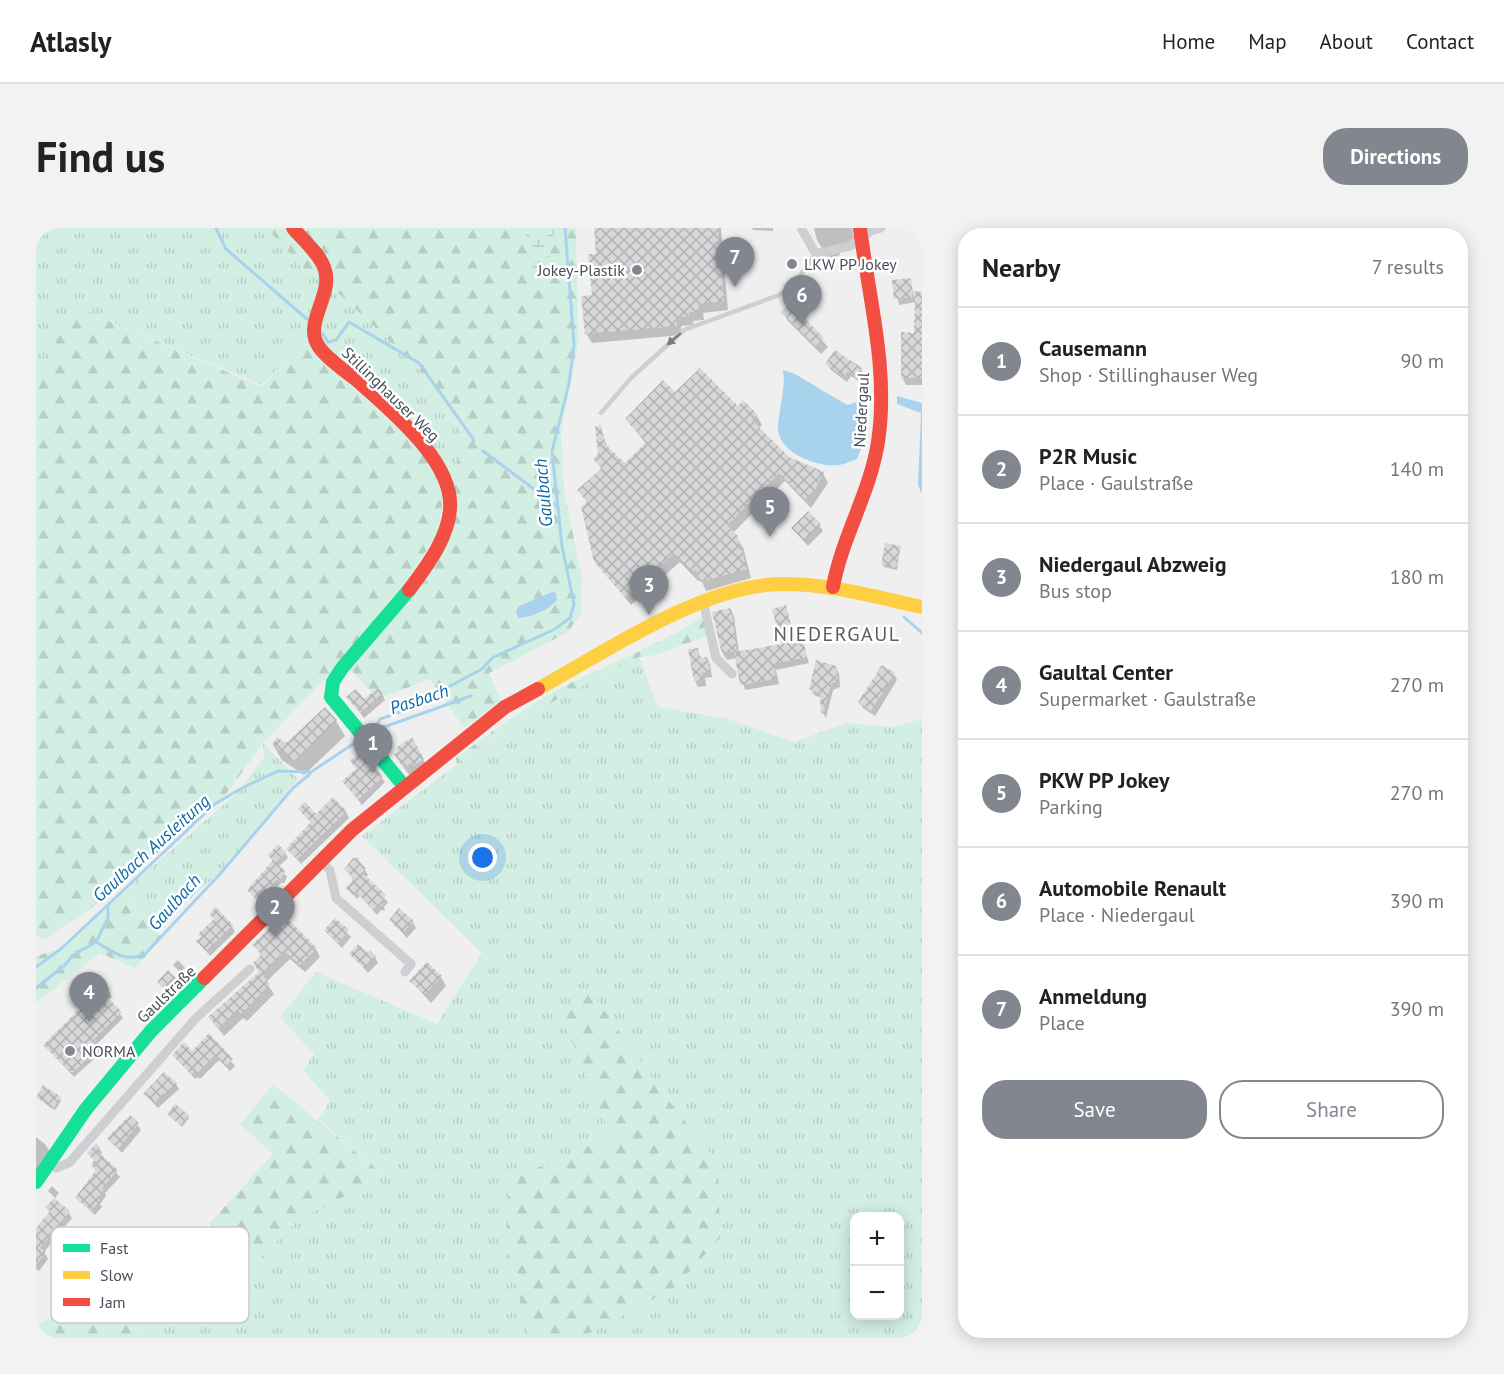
<!DOCTYPE html>
<html lang="en">
<head>
<meta charset="utf-8">
<style>
  :root { --surface:#fff; --page:#f2f2f2; --text:#222; --muted:#767676; --line:#e0e0e0; --accent:#82868f }
  body { margin:0; font-family:"PT Sans",sans-serif; background:var(--page); color:var(--text) }
  .controls { position:absolute; right:18px; bottom:18px; display:grid; overflow:hidden; border-radius:12px; box-shadow:0 3px 15px #0003 }
  .controls button { width:54px; height:54px; display:grid; place-items:center; padding:0; border:0; border-bottom:2px solid var(--line); background:var(--surface); color:var(--text); font:30px sans-serif }
  .you { position:absolute; left:447px; top:630px; width:21px; height:21px; margin:-15px; border:4px solid #fff; border-radius:50%; background:#1a73e8; box-shadow:0 0 0 9px #1a73e833 }
  .badge { display:grid; place-items:center; width:39px; height:39px; border-radius:50%; background:var(--accent); color:#fff; font-size:20px; font-weight:700 }
  .pin { position:absolute; translate:-50% -50px; filter:drop-shadow(0 2px 3px #0008) }
  .pin::after { content:''; position:absolute; top:32px; width:21px; height:18px; background:inherit; clip-path:polygon(0 0,100% 0,50% 100%) }
  .list { margin:0; padding:0; list-style:none }
  h2 { display:flex; justify-content:space-between; align-items:center; height:78px; margin:0; padding:0 24px; font-size:26px }
  h2 small { font-size:20px; font-weight:400; color:var(--muted) }
  .list li { display:grid; grid-template-columns:39px 1fr auto; gap:18px; align-items:center; box-sizing:border-box; height:108px; padding:0 24px; border-top:2px solid var(--line) }
  .list b { display:block; font-size:22px; white-space:nowrap }
  .list p { margin:0; font-size:20px; white-space:nowrap; color:var(--muted) }
  .list em { font-size:20px; font-style:normal; color:var(--muted) }
  .actions { display:flex; gap:12px; padding:18px 24px }
  .actions a { flex:1; padding:14px 0; border:2px solid var(--accent); border-radius:24px; text-align:center; font-size:21px; color:var(--accent) }
  .actions .main { background:var(--accent); color:#fff }
  .map { position:relative; flex:none; width:886px; height:1110px; overflow:hidden; border-radius:24px }
  header { display:flex; align-items:center; gap:36px; box-sizing:border-box; height:84px; padding:0 30px; background:var(--surface); border-bottom:2px solid var(--line) }
  header strong { font-size:28px }
  nav { display:flex; gap:33px; margin-inline-start:auto; font-size:21px }
  .intro { display:flex; align-items:center; justify-content:space-between; box-sizing:border-box; height:144px; padding:0 36px }
  h1 { margin:0; font-size:42px }
  .button { padding:15px 27px; border-radius:24px; background:var(--accent); color:#fff; font-size:21px; font-weight:700 }
  main { display:flex; gap:36px; padding:0 36px }
  aside { flex:1; background:var(--surface); border-radius:24px; box-shadow:0 3px 15px #0003 }
  .map>svg:first-child { display:block }
</style>
</head>
<body>
<header>
<strong>Atlasly</strong>
<nav><a>Home</a><a>Map</a><a>About</a><a>Contact</a></nav>
</header>
<div class="intro"><h1>Find us</h1><a class="button">Directions</a></div>
<main>
<div class="map">
<svg width="886" height="1110" viewBox="0 0 886 1110">
  <defs>
    <pattern id="grass-tufts" width="24" height="20" patternUnits="userSpaceOnUse" patternTransform="scale(1.5)"><rect width="24" height="20" fill="#d3eee3"/><path d="M3 7l-1-3M5 7V3M7 7l1-3M15 17l-1-3M17 17v-4M19 17l1-3" fill="none" stroke="#b6cec5"/></pattern>
    <pattern id="forest-firs" width="22" height="20" patternUnits="userSpaceOnUse" patternTransform="scale(1.5)"><rect width="22" height="20" fill="#d3eee3"/><path d="M5 1l3.5 6h-7zM16 11l3.5 6h-7z" fill="#b6cec5"/></pattern>
    <pattern id="wetland-marsh" width="20" height="14" patternUnits="userSpaceOnUse" patternTransform="scale(1.5)"><rect width="20" height="14" fill="#d3eee3"/><path d="M1 5h8M5 5V1M11 12h8M15 12V8" fill="none" stroke="#b6cec5"/></pattern>
    <pattern id="building-cross-hatch" width="8" height="8" patternUnits="userSpaceOnUse" patternTransform="scale(1.5)"><rect width="8" height="8" fill="#d7d7d9"/><path d="M0 0l8 8M0 8l8-8" fill="none" stroke="#b0b1b3"/></pattern>
  </defs>
  <rect width="100%" height="100%" fill="#f0efef"/>
  <g fill="url(#grass-tufts)" fill-rule="evenodd">
    <polygon points="0,0 231,0 267,40 307,69 381,139 433,216 419,239 397,228 267,115 226,157 41,80 0,148"/>
    <path d="M603,429L622,479L692,491L758,514L811,495L856,499L886,491V1110H99L115,1095L199,1056L261,992L349,948L282,891L294,873L267,842L278,826L244,789L280,744L401,796L446,725L326,608L474,496ZM818,988H864V1088H818Z"/>
    <polygon points="227,515 262,551 183,645 120,702 87,664 199,567 228,529"/>
  </g>
  <g fill="url(#forest-firs)">
    <polygon points="231,0 540,0 542,116 525,204 528,263 546,349 545,386 532,404 453,445 465,473 428,500 394,451 342,471 311,438 368,371 396,314 346,392 227,515 186,572 54,681 9,711 0,708 0,148 41,79 226,159 267,114 395,230 407,270 403,299 410,274 397,228 419,238 433,215 381,139 307,69 267,40"/>
    <path d="M667,389L671,408L620,427L603,429L474,496L421,536L420,530C452,507 484,482 519,463C568,437 621,419 667,389Z"/>
    <polygon points="87,664 126,710 99,740 64,725 0,775 0,728 26,720"/>
    <path d="M555,764L633,873L682,934L684,1010L639,1059L545,1110H494C481,1060 458,999 479,949L575,909L543,828L524,789Z"/>
    <polygon points="237,856 349,948 262,992 199,1056 115,1095 99,1110 0,1110 0,1098 12,1092 125,1046 146,1042 172,1027 167,1009 177,1000 174,995 237,926 204,896"/>
  </g>
  <polygon fill="url(#wetland-marsh)" points="503,0 519,0 510,47 494,38 489,4"/>
  <g fill="#a9d2ec">
    <path d="M747,142L759,146L811,177L824,173L833,176L829,211L821,231C815,233 809,236 803,237C781,240 740,224 742,198C743,178 750,162 747,142Z"/>
    <polygon points="861,168 886,175 886,266 882,257 885,185 861,176"/>
    <path d="M516,364L520,365L521,372C514,381 494,390 482,390L480,384L483,378Z"/>
  </g>
  <g fill="#0003">
    <polygon points="559,0 685,0 692,82 667,85 668,92 657,93 658,97 645,98 645,107 556,115 550,105 562,27"/>
    <polygon points="716,0 737,0 737,3 717,2"/>
    <polygon points="778,0 816,0 820,19 803,21 804,27 792,31 781,12"/>
    <polygon points="874,52 880,74 886,73 886,157 870,157 866,149 879,106 880,74 863,77 858,53"/>
    <polygon points="765,79 770,88 767,91 792,119 785,126 752,93 747,84"/>
    <polygon points="791,136 825,141 828,147 824,154 815,148 811,154 795,142"/>
    <polygon points="639,167 702,180 721,188 726,197 722,201 752,230 787,245 792,255 775,280 749,253 697,305 707,319 715,350 670,363 665,351 662,353 644,334 595,377 559,333 552,275 543,263 566,242 559,231 564,226 564,199 572,221 589,237 610,216 591,191"/>
    <polygon points="783,297 787,303 772,318 757,301"/>
    <polygon points="864,320 861,342 848,339 846,337"/>
    <polygon points="749,379 760,414 766,413 773,435 740,442 743,456 709,462 700,430 691,432 687,426 695,382 698,388 703,425 747,417"/>
    <polygon points="661,422 666,431 671,430 674,436 676,449 669,450 670,458 662,459 659,453"/>
    <polygon points="799,439 803,445 804,459 797,462 790,490 786,484 786,470 778,467 775,460"/>
    <polygon points="858,446 861,452 839,488 827,480 824,474"/>
    <polygon points="346,466 349,472 328,490 312,469 328,473"/>
    <polygon points="300,493 309,508 268,547 246,532 237,517 250,517"/>
    <polygon points="386,529 392,541 374,548 365,536"/>
    <polygon points="345,549 349,554 326,577 308,554"/>
    <polygon points="264,581 280,588 310,584 313,590 265,636 252,621 276,596"/>
    <polygon points="249,625 252,630 242,639 251,649 248,655 245,655 234,667 237,673 229,681 213,662 237,633 234,628"/>
    <polygon points="322,631 332,647 329,650 352,674 348,679 349,683 345,682 341,687 324,668 321,671 312,660 318,653 310,641"/>
    <polygon points="299,692 315,709 306,720 289,703"/>
    <polygon points="354,692 377,694 380,700 371,710"/>
    <polygon points="196,698 199,704 174,728 162,713"/>
    <polygon points="218,717 280,721 284,729 269,744 254,731 230,754 238,766 211,793 207,790 188,808 173,789 224,745 226,728"/>
    <polygon points="332,727 339,729 342,735 332,745 320,731"/>
    <polygon points="142,732 149,740 144,744 137,737"/>
    <polygon points="405,749 410,758 395,775 375,753"/>
    <polygon points="141,753 145,759 135,769 123,754"/>
    <polygon points="73,763 76,769 72,772 87,790 61,816 66,824 38,849 9,817"/>
    <polygon points="173,807 199,838 194,843 183,832 164,851 162,849 159,851 138,827 156,825"/>
    <polygon points="140,856 143,861 122,880 109,866"/>
    <polygon points="3,871 24,871 25,873 19,882"/>
    <polygon points="134,888 152,888 153,890 146,899"/>
    <polygon points="101,896 105,902 86,925 73,911"/>
    <polygon points="0,909 9,916 17,928 0,953"/>
    <polygon points="63,920 66,925 64,928 84,949 69,965 70,968 64,976 66,979 59,987 40,970 60,943 56,937 59,933 53,925"/>
    <polygon points="16,958 23,965 19,970 12,963"/>
    <polygon points="11,980 32,984 36,990 8,1024 12,1031 3,1043 0,1041 0,1002 14,984"/>
  </g>
  <g fill="none" stroke-linecap="round" stroke-linejoin="round">
    <g stroke="#a9d2ec" stroke-width="3">
      <polyline points="180,0 190,21 272,92"/>
      <polyline points="287,106 292,114 300,112 313,94 383,135 438,212"/>
      <polyline points="447,223 522,279"/>
      <polyline points="868,389 886,405"/>
      <polyline points="340,499 351,498 435,468"/>
      <polyline points="330,505 340,499 344,491 367,483 446,441 456,430 519,401 534,390 538,376 526,318 516,223 533,155 538,116 529,0"/>
      <polyline points="60,714 72,690 72,677"/>
      <polyline points="0,739 26,720 179,576 204,561 242,543 275,544 323,512"/>
      <path d="M0,760L29,737L37,727L60,714C78,724 89,736 110,725L184,646L257,560L274,546"/>
    </g>
  </g>
  <g fill="url(#building-cross-hatch)">
    <polygon points="558,0 682,0 688,73 663,76 663,83 653,84 653,88 640,89 641,98 549,106 545,68 556,67 552,26 560,26"/>
    <polygon points="875,50 877,69 858,71 856,52"/>
    <polygon points="879,63 886,64 886,150 865,150 865,104 878,105"/>
    <polygon points="759,70 767,78 761,83 788,110 779,118 745,84"/>
    <polygon points="799,122 826,140 820,149 812,143 808,149 789,136"/>
    <polygon points="664,140 702,178 707,172 722,187 716,192 753,229 788,244 780,260 769,271 743,245 691,297 702,308 711,341 664,354 660,342 655,344 638,325 589,369 558,334 545,279 551,274 541,262 566,240 557,231 562,226 559,198 565,197 569,216 589,235 610,214 589,191 627,152 639,164"/>
    <polygon points="772,283 785,296 768,313 755,300"/>
    <polygon points="849,315 865,318 860,340 845,337"/>
    <polygon points="750,377 759,413 767,411 771,429 738,436 740,451 704,457 698,424 745,416 736,381"/>
    <polygon points="695,380 701,423 686,426 676,384"/>
    <polygon points="662,420 664,430 671,429 674,443 666,445 667,452 658,453 652,421"/>
    <polygon points="780,432 800,438 802,448 801,453 795,456 787,485 785,485 784,466 773,461"/>
    <polygon points="846,437 859,445 835,483 822,474"/>
    <polygon points="342,460 347,465 324,485 310,469 320,461 328,471"/>
    <polygon points="289,479 301,492 258,533 236,516 241,509 250,515"/>
    <polygon points="376,509 388,531 378,538 375,535 367,540 358,526 362,523 360,520"/>
    <polygon points="324,523 347,548 322,572 306,553 320,541 314,533"/>
    <polygon points="297,569 311,583 261,631 250,621 275,594 262,581 269,574 280,586"/>
    <polygon points="242,616 250,624 240,634 249,643 245,651 242,650 231,662 235,667 226,677 211,662 237,632 232,627"/>
    <polygon points="323,629 323,634 330,640 326,645 350,667 346,673 347,678 342,677 337,682 320,664 317,667 310,660 318,651 308,641 317,630"/>
    <polygon points="180,679 197,697 170,723 160,713 165,709 162,706 178,691 173,686"/>
    <polygon points="363,680 378,693 367,705 353,692"/>
    <polygon points="247,686 281,720 264,737 248,723 226,746 234,756 205,786 202,782 183,800 172,789 223,744 217,735 226,726 216,717"/>
    <polygon points="299,690 313,702 302,715 288,702"/>
    <polygon points="322,716 332,725 334,722 340,728 328,740 313,726"/>
    <polygon points="391,734 406,748 389,766 373,753"/>
    <polygon points="132,742 143,753 131,764 121,754"/>
    <polygon points="68,756 74,762 69,767 86,784 58,811 64,818 38,844 34,844 7,817"/>
    <polygon points="173,805 197,831 190,838 179,827 160,846 158,844 155,846 136,827 148,814 156,823"/>
    <polygon points="128,844 141,855 130,868 127,865 119,875 107,866"/>
    <polygon points="7,857 25,869 17,881 0,869"/>
    <polygon points="139,876 153,887 144,897 131,886"/>
    <polygon points="94,887 103,895 82,921 71,910"/>
    <polygon points="60,915 64,919 61,923 82,942 66,960 68,961 62,969 64,972 56,983 39,970 60,942 55,937 58,932 51,925"/>
    <polygon points="18,970 34,983 4,1020 10,1024 0,1037 0,1000 14,983 9,979"/>
  </g>
  <g fill="none" stroke-linecap="round" stroke-linejoin="round">
    <polyline stroke="#cecfd2" stroke-width="4.5" points="565,185 595,150 648,102 743,67 755,60 780,26"/>
    <g stroke="#cecfd2" stroke-width="9">
      <polyline points="765,0 780,26 814,18 835,3 845,0"/>
      <polyline points="667,373 680,430 696,446"/>
      <polyline points="284,633 294,642 300,670 375,736 369,744"/>
      <polyline points="14,936 20,940 33,935 160,790 214,741"/>
    </g>
    <g stroke="#16e098" stroke-width="14">
      <polyline points="368,558 295,469 297,454 306,440 373,362"/>
      <polyline points="0,954 50,881 115,803 168,750"/>
    </g>
    <path stroke="#ffcf43" stroke-width="14" d="M502,461C571,423 668,356 747,356C795,356 840,369 886,379"/>
    <g stroke="#f24e42" stroke-width="14">
      <path d="M257,0C267,12 282,24 288,39C299,66 266,95 283,119C292,132 311,144 324,155C356,184 418,234 414,281C412,311 390,339 373,362"/>
      <path d="M797,359C806,309 834,265 842,214C853,143 833,71 824,0"/>
      <polyline points="168,750 316,602 469,479 502,461"/>
    </g>
  </g>
  <defs><path id="oneway-solid" d="M-6-.8H1V-3.2L6.5 0L1 3.2V.8H-6Z" transform="scale(1.5)"/></defs>
  <use fill="#767b85" href="#oneway-solid" transform="translate(638 111) rotate(139)"/>
  <g fill="#82868f" stroke="#fff" stroke-width="2">
    <circle cx="756" cy="36" r="6"/>
    <circle cx="601" cy="42" r="6"/>
    <circle cx="34" cy="823" r="6"/>
  </g>
  <g text-anchor="middle" dominant-baseline="central" stroke-width="5" stroke-linejoin="round" paint-order="stroke">
    <g font-size="16" fill="#464e5b" stroke="#fff" text-anchor="start">
      <text x="768" y="36">LKW PP Jokey</text>
      <text x="589" y="42" text-anchor="end">Jokey-Plastik</text>
      <text x="46" y="823">NORMA</text>
    </g>
    <g font-size="16" fill="#464e5b" stroke="#fff">
      <text transform="translate(355 166) rotate(44)">Stillinghauser Weg</text>
      <text transform="translate(825 182) rotate(-87)">Niedergaul</text>
      <text transform="translate(130 766) rotate(-44)">Gaulstraße</text>
    </g>
    <g font-size="18" font-style="italic" fill="#0e6aa7" stroke="#fff">
      <text transform="translate(507 265) rotate(-95)">Gaulbach</text>
      <text transform="translate(383 471) rotate(-18)">Pasbach</text>
      <text transform="translate(115 620) rotate(-42)">Gaulbach Ausleitung</text>
      <text transform="translate(138 674) rotate(-48)">Gaulbach</text>
    </g>
    <g font-size="20" letter-spacing="1.5" fill="#5b5d63" stroke="#fff">
      <text x="801" y="406">NIEDERGAUL</text>
    </g>
  </g>
  <rect x="15" y="999" width="198" height="96" rx="9" fill="#fff" stroke="#c8cace" stroke-width="1.5"/>
  <rect x="27" y="1016" width="27" height="8" fill="#16e098"/>
  <rect x="27" y="1043" width="27" height="8" fill="#ffcf43"/>
  <rect x="27" y="1070" width="27" height="8" fill="#f24e42"/>
  <g font-size="16" fill="#464e5b">
    <text x="64" y="1026">Fast</text>
    <text x="64" y="1053">Slow</text>
    <text x="64" y="1080">Jam</text>
  </g>
</svg>
<div class="controls">
<button>+</button>
<button>−</button>
</div>
<div class="you"></div>
<div class="pin badge" style="left:337px;top:545px">1</div>
<div class="pin badge" style="left:239px;top:709px">2</div>
<div class="pin badge" style="left:613px;top:387px">3</div>
<div class="pin badge" style="left:53px;top:794px">4</div>
<div class="pin badge" style="left:734px;top:309px">5</div>
<div class="pin badge" style="left:766px;top:97px">6</div>
<div class="pin badge" style="left:699px;top:59px">7</div>
</div>
<aside>
<h2>Nearby<small>7 results</small></h2>
<ul class="list">
<li><span class="badge">1</span><div><b>Causemann</b><p>Shop · Stillinghauser Weg</p></div><em>90 m</em></li>
<li><span class="badge">2</span><div><b>P2R Music</b><p>Place · Gaulstraße</p></div><em>140 m</em></li>
<li><span class="badge">3</span><div><b>Niedergaul Abzweig</b><p>Bus stop</p></div><em>180 m</em></li>
<li><span class="badge">4</span><div><b>Gaultal Center</b><p>Supermarket · Gaulstraße</p></div><em>270 m</em></li>
<li><span class="badge">5</span><div><b>PKW PP Jokey</b><p>Parking</p></div><em>270 m</em></li>
<li><span class="badge">6</span><div><b>Automobile Renault</b><p>Place · Niedergaul</p></div><em>390 m</em></li>
<li><span class="badge">7</span><div><b>Anmeldung</b><p>Place</p></div><em>390 m</em></li>
</ul>
<div class="actions"><a class="main">Save</a><a>Share</a></div>
</aside>
</main>
</body>
</html>
